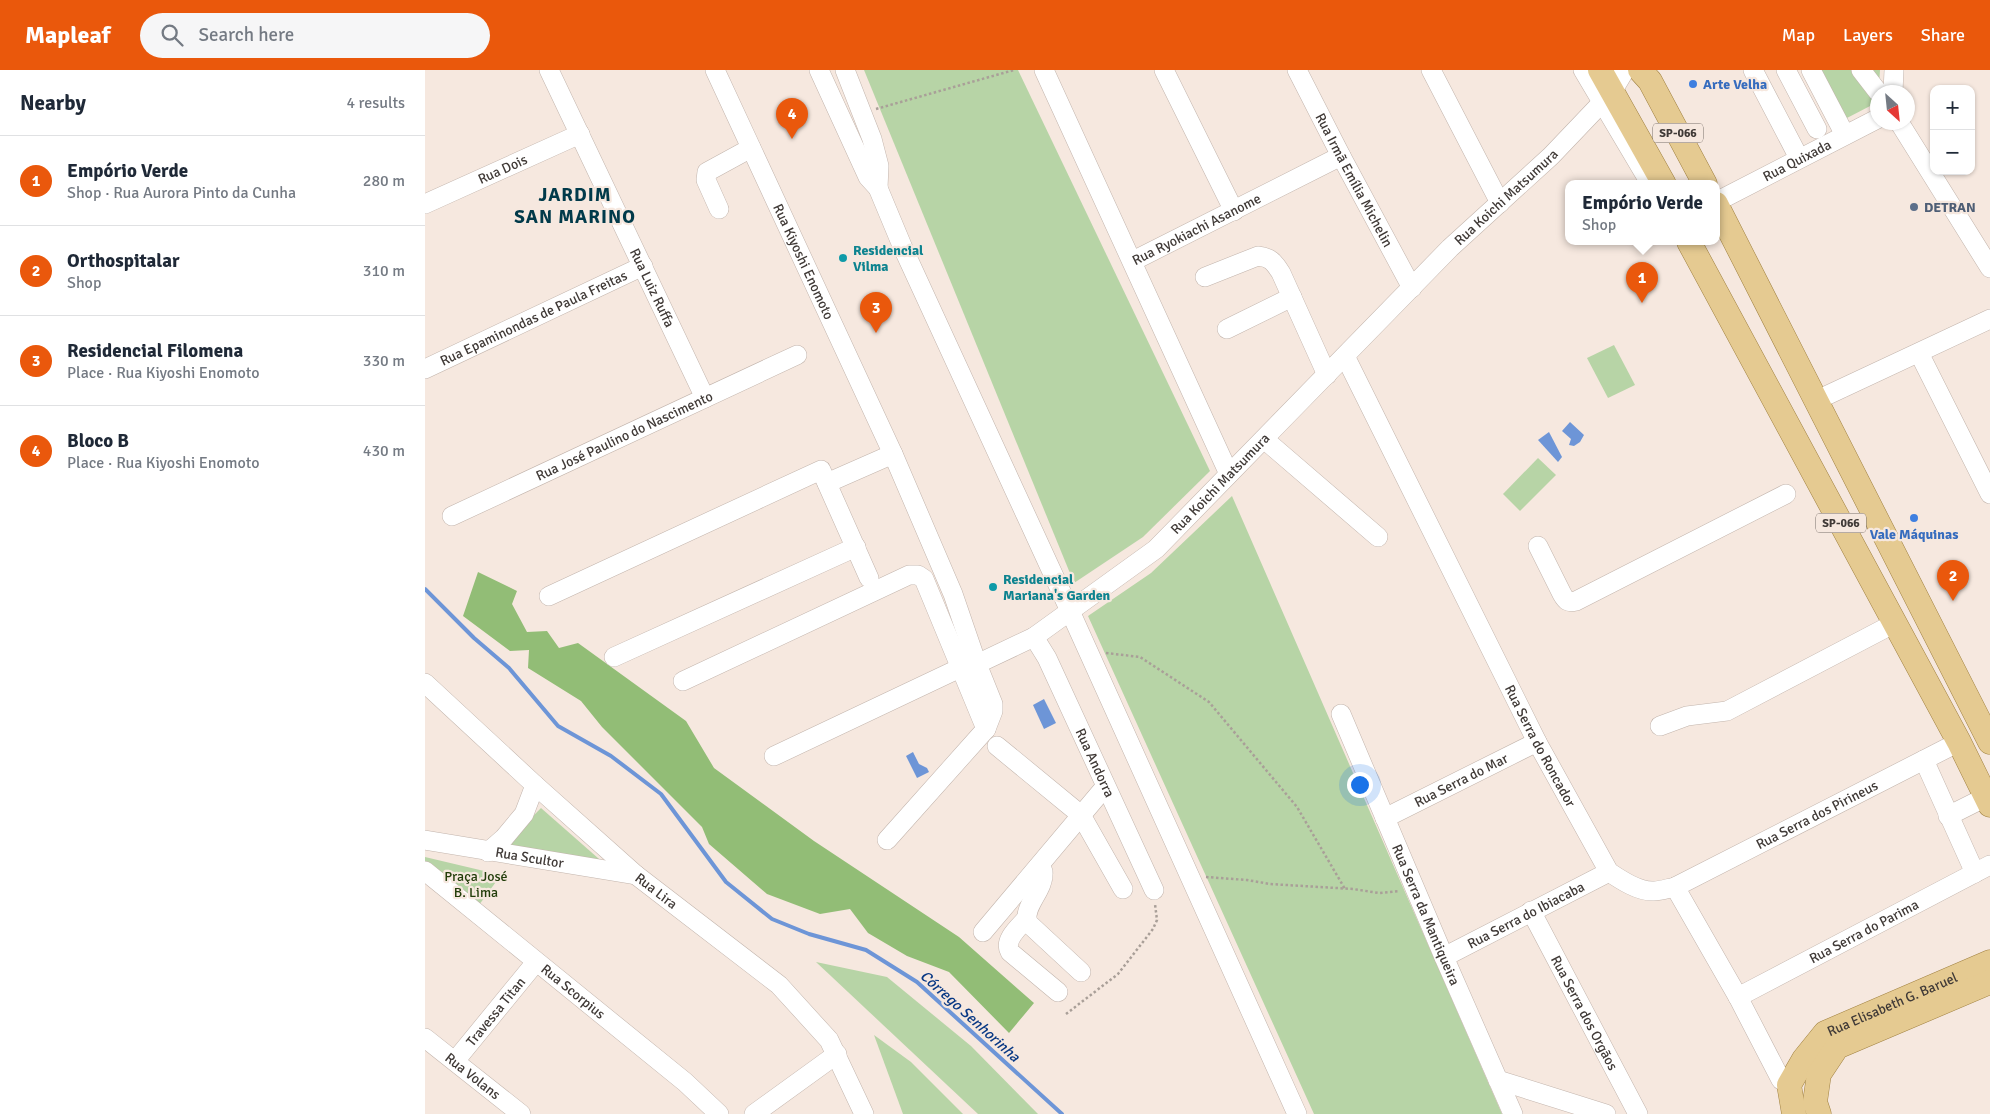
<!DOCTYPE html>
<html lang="en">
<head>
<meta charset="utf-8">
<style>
  :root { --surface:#fff; --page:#f6f6f7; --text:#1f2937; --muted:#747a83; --line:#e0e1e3; --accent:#ea580c }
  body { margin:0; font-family:Signika,sans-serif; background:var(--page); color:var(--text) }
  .controls { position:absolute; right:15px; top:15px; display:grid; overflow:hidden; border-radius:10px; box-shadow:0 1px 4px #0004 }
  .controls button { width:45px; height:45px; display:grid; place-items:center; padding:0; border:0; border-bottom:1px solid var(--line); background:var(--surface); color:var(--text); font:25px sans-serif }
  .compass { position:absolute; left:1445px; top:15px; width:45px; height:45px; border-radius:50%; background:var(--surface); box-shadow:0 1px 4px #0004; rotate:153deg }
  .you { position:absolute; left:934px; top:714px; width:18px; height:18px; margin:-12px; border:4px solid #fff; border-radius:50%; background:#1a73e8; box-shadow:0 0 0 8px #1a73e833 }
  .badge { display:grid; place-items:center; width:32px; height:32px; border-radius:50%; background:var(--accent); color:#fff; font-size:16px; font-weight:700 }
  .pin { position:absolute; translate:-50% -41px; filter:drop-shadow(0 1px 2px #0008) }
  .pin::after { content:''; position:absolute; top:26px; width:18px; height:15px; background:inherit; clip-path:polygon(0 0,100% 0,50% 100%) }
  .popup { position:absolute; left:1140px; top:110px; width:155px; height:65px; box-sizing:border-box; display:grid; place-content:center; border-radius:10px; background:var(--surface); filter:drop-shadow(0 1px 4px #0005); font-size:16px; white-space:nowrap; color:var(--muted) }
  .popup b { font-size:19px; color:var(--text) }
  .popup::after { content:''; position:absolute; left:50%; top:100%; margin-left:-10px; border:10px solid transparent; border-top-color:var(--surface) }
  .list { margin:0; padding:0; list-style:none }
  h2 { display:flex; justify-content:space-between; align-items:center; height:65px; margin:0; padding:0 20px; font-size:21px }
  h2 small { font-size:16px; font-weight:400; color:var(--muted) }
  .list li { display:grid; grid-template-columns:32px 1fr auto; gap:15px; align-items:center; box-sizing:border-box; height:90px; padding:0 20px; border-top:1px solid var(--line) }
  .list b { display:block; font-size:19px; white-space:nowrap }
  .list p { margin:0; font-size:16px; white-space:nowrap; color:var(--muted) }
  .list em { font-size:16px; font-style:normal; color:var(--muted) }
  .icon { flex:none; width:28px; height:28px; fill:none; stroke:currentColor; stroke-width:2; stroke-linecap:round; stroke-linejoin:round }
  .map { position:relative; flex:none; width:1565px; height:1044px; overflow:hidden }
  header { display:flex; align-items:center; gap:30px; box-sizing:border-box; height:70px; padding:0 25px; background:var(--accent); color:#fff }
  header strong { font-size:24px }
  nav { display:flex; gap:28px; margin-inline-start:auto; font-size:18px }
  .search { width:350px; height:45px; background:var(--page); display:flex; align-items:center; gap:12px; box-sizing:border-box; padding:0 18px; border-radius:28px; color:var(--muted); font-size:19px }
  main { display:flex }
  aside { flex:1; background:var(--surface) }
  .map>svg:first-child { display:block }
</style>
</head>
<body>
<header>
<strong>Mapleaf</strong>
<div class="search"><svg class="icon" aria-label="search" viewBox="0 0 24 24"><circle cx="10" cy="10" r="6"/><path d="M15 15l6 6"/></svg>Search here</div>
<nav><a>Map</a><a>Layers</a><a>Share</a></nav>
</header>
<main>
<aside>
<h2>Nearby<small>4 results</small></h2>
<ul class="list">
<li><span class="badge">1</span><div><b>Empório Verde</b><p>Shop · Rua Aurora Pinto da Cunha</p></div><em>280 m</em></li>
<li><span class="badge">2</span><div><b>Orthospitalar</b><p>Shop</p></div><em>310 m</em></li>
<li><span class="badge">3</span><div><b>Residencial Filomena</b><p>Place · Rua Kiyoshi Enomoto</p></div><em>330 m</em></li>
<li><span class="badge">4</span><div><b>Bloco B</b><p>Place · Rua Kiyoshi Enomoto</p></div><em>430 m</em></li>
</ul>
</aside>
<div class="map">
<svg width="1565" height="1044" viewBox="0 0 1565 1044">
  <rect width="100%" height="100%" fill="#f6e8df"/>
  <g fill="#b7d4a6">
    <polygon points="439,0 593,0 785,401 718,467 649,513"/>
    <polygon points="1394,0 1455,0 1454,15 1449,34 1420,49"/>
    <polygon points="1189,275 1210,315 1183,328 1162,288"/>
    <polygon points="1113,388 1131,405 1095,441 1078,424"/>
    <polygon points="807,426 1077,1044 889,1044 663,546 726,503"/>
    <polygon points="116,738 182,796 77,778"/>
    <polygon points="0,787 76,805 54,835 0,796"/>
    <polygon points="391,892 462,907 546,976 613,1044 553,1044"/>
    <polygon points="449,965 486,992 538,1044 478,1044"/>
  </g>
  <polygon fill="#92bd76" points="53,502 92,521 87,534 102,562 122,561 134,578 153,573 261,651 289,698 389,771 534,867 609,933 584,963 524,902 482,886 443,863 425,839 395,844 342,824 284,774 277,757 177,657 156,631 103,598 104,580 85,581 38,546"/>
  <g fill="#6d95d7">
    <polygon points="1145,352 1159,365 1155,372 1149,376 1144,375 1146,369 1137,361"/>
    <polygon points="1124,362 1137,387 1133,392 1113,370"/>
    <polygon points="619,629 631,653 619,659 608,635"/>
    <polygon points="488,682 494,694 502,698 504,702 492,708 481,686"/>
  </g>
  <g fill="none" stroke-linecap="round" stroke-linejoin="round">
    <polyline stroke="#6d95d7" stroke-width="4" points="0,519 49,568 84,598 133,656 186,686 236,724 301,812 347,849 384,864 441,880 492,912 637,1044"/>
    <g stroke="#c2b4ac" stroke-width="20">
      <g id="minor">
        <path id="s1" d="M124,0L280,328"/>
        <path id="s2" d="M290,0L468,384L528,524L552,594L568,634V641L561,659L462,770"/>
        <polyline points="394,0 443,107 453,118 478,178 645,541 872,1044"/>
        <polyline points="420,0 447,69 454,96 453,118"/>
        <polyline points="619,0 804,404"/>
        <polyline points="739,0 809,141"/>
        <path id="s3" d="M872,0L916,86L987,218"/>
        <polyline points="1006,0 1075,133"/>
        <polyline points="1158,0 1225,113"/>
        <polyline points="1328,0 1374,88"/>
        <polyline points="1361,0 1392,59"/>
        <polyline points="1386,0 1420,65"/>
        <polyline points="1436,0 1453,22"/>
        <polyline points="1468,22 1469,0"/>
        <polyline points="1474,52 1565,198"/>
        <path id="s4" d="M1291,132L1452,49"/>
        <path id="s5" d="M0,134L155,64"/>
        <polyline points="294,139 281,110 282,102 326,78"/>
        <path id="s6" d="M708,191L916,86"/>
        <path d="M780,207L833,186C845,187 849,192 856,203L902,305"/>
        <polyline points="802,259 867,227"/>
        <polyline points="1494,283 1565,424"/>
        <path id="s7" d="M920,286L1112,672L1184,802C1196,810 1214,822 1229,821C1236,821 1244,818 1250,817L1534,672"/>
        <path id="s8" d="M0,299L218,196"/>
        <polyline points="1392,330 1565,249"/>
        <polyline points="839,369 953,467"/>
        <polyline points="402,413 468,384"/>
        <path id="s9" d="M27,446L372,285"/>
        <path d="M1113,476L1137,524C1141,531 1143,533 1151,531L1361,424"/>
        <polyline points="124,526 396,400 444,508"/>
        <path id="s10" d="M609,567L622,588L729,820"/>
        <polyline points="189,587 431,477"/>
        <path id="s11" d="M552,594L609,567L731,479L1025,178L1126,86L1187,22L1200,0"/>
        <polyline points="258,611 484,505 493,505 499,509 561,659"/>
        <path id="s12" d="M0,613L110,715L211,805L354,915L404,970L439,1044"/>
        <path id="s13" d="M916,644L1019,887L1088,1044"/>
        <polyline points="1235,656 1262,646 1302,641 1470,553"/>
        <polyline points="572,676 656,745 698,819"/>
        <polyline points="349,686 535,598"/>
        <polyline points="1499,690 1550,803"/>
        <polyline points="1523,746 1561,727"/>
        <path id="s14" d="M960,748L1112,672"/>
        <path id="s15" d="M0,770L211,805"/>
        <polyline points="63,782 79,768 99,744 110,715"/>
        <path d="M613,797L618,801C620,820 599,834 602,852L656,902"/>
        <path id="s16" d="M0,801L260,1012L294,1044"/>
        <polyline points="1250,817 1313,927 1356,1010"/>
        <path id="s17" d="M1106,841L1213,1044"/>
        <path d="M602,848C594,857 578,870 585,882L633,922"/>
        <polyline points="558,862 680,717"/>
        <path id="s18" d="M1019,887L1184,802"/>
        <path id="s19" d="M1313,927L1565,795"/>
        <path id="s20" d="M0,968L96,1044"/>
        <path id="s21" d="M30,991L111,892"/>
        <polyline points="1073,1010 1181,1044"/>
        <polyline points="329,1044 412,984"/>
      </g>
    </g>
    <g stroke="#a08141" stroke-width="25">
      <g id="major">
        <polyline points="1175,0 1239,114"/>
        <polyline points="1215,0 1225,11 1280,114"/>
        <polyline points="1291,134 1565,672"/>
        <polyline points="1264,172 1534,672 1565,735"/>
        <path id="s22" d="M1369,1044L1364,1015L1379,989L1400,963L1565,892"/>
        <polyline points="1394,1044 1390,1032 1394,1004 1412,977 1565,912"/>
      </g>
    </g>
    <g stroke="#a99f98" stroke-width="2.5" stroke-dasharray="2.5 2.5" stroke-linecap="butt">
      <polyline points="451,39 589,0"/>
      <polyline points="681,583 715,587 784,632 872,737 920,819"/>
      <polyline points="781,807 822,810 845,814 928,819 954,823 974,821"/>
      <polyline points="641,944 693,904 728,859 732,850 730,834"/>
    </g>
    <use href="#minor" stroke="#fff" stroke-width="19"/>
    <use href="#major" stroke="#e5ca91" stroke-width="24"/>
  </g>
  <g fill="#3f7fe0" stroke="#f6e8df" stroke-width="2">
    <circle cx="1268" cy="14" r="5"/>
    <circle cx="1489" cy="448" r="5"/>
  </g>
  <circle fill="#5c6f8a" stroke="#f6e8df" stroke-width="2" cx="1489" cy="137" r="5"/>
  <g fill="#0f9aa8" stroke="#f6e8df" stroke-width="2">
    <circle cx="418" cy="188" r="5"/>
    <circle cx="568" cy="517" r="5"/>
  </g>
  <g text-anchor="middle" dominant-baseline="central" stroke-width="4.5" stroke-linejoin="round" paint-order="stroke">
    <g fill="#f6e8df" stroke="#776e69" stroke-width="1">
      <rect x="1228" y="53.5" width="50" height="19" rx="4"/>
      <rect x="1391" y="443.5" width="50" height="19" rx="4"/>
    </g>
    <g font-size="12" font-weight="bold" fill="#403a37">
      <text x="1253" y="63">SP-066</text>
      <text x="1416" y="453">SP-066</text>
    </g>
    <g font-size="14" font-weight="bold" fill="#366cbe" stroke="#f6e8df" text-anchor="start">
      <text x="1278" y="14">Arte Velha</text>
      <text x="1489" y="464" text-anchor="middle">Vale Máquinas</text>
    </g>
    <g font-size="14" fill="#403a37" stroke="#f6e8df">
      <text stroke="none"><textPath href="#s4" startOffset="91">Rua Quixada</textPath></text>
      <text stroke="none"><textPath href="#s5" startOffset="85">Rua Dois</textPath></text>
      <text stroke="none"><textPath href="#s3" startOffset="124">Rua Irmã Emília Michelin</textPath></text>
      <text stroke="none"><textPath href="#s11" startOffset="710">Rua Koichi Matsumura</textPath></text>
      <text stroke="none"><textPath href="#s6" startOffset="71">Rua Ryokiachi Asanome</textPath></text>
      <text stroke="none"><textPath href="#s2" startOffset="211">Rua Kiyoshi Enomoto</textPath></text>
      <text stroke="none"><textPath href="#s1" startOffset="241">Rua Luiz Ruffa</textPath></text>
      <text stroke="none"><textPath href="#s8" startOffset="120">Rua Epaminondas de Paula Freitas</textPath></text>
      <text stroke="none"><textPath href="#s9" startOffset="190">Rua José Paulino do Nascimento</textPath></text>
      <text stroke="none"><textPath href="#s11" startOffset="305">Rua Koichi Matsumura</textPath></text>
      <text stroke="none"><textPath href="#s7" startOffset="436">Rua Serra do Roncador</textPath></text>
      <text stroke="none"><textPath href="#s10" startOffset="140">Rua Andorra</textPath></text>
      <text stroke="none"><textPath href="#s14" startOffset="85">Rua Serra do Mar</textPath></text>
      <text stroke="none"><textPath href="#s7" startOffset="810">Rua Serra dos Pirineus</textPath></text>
      <text stroke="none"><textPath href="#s15" startOffset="106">Rua Scultor</textPath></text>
      <text stroke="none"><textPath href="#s12" startOffset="311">Rua Lira</textPath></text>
      <text stroke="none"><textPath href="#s13" startOffset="218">Rua Serra da Mantiqueira</textPath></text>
      <text stroke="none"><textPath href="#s18" startOffset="92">Rua Serra do Ibiacaba</textPath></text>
      <text stroke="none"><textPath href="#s19" startOffset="142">Rua Serra do Parima</textPath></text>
      <text stroke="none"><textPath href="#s16" startOffset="191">Rua Scorpius</textPath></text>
      <text stroke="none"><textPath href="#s22" startOffset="166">Rua Elisabeth G. Baruel</textPath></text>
      <text stroke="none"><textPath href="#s21" startOffset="64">Travessa Titan</textPath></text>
      <text stroke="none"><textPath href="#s17" startOffset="115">Rua Serra dos Orgãos</textPath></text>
      <text stroke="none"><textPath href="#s20" startOffset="61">Rua Volans</textPath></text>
    </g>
    <g font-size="14" font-weight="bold" fill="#4e5e75" stroke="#f6e8df" text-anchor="start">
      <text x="1499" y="137">DETRAN</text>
    </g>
    <g font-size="14" font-weight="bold" fill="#0d838f" stroke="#f6e8df" text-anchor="start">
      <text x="428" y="180">Residencial<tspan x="428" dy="16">Vilma</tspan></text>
      <text x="578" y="509">Residencial<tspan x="578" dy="16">Mariana's Garden</tspan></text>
    </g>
    <g font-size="14" fill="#223d0a" stroke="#f6e8df">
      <text x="51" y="806">Praça José<tspan x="51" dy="16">B. Lima</tspan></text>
    </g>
    <g font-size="15" font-style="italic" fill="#083884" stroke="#f6e8df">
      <text transform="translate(545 946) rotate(42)">Córrego Senhorinha</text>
    </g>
    <g font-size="19" font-weight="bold" letter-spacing="1" fill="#013a4a" stroke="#f6e8df">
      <text x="150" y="125">JARDIM<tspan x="150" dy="22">SAN MARINO</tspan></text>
    </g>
  </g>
</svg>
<div class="controls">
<button>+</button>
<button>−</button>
</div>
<svg class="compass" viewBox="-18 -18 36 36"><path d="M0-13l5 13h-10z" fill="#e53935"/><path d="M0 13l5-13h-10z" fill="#747a83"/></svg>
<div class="you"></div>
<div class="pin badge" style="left:1217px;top:233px">1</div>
<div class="popup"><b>Empório Verde</b>Shop</div>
<div class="pin badge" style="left:1528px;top:531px">2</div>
<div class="pin badge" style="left:451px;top:263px">3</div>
<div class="pin badge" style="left:367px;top:69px">4</div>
</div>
</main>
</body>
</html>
